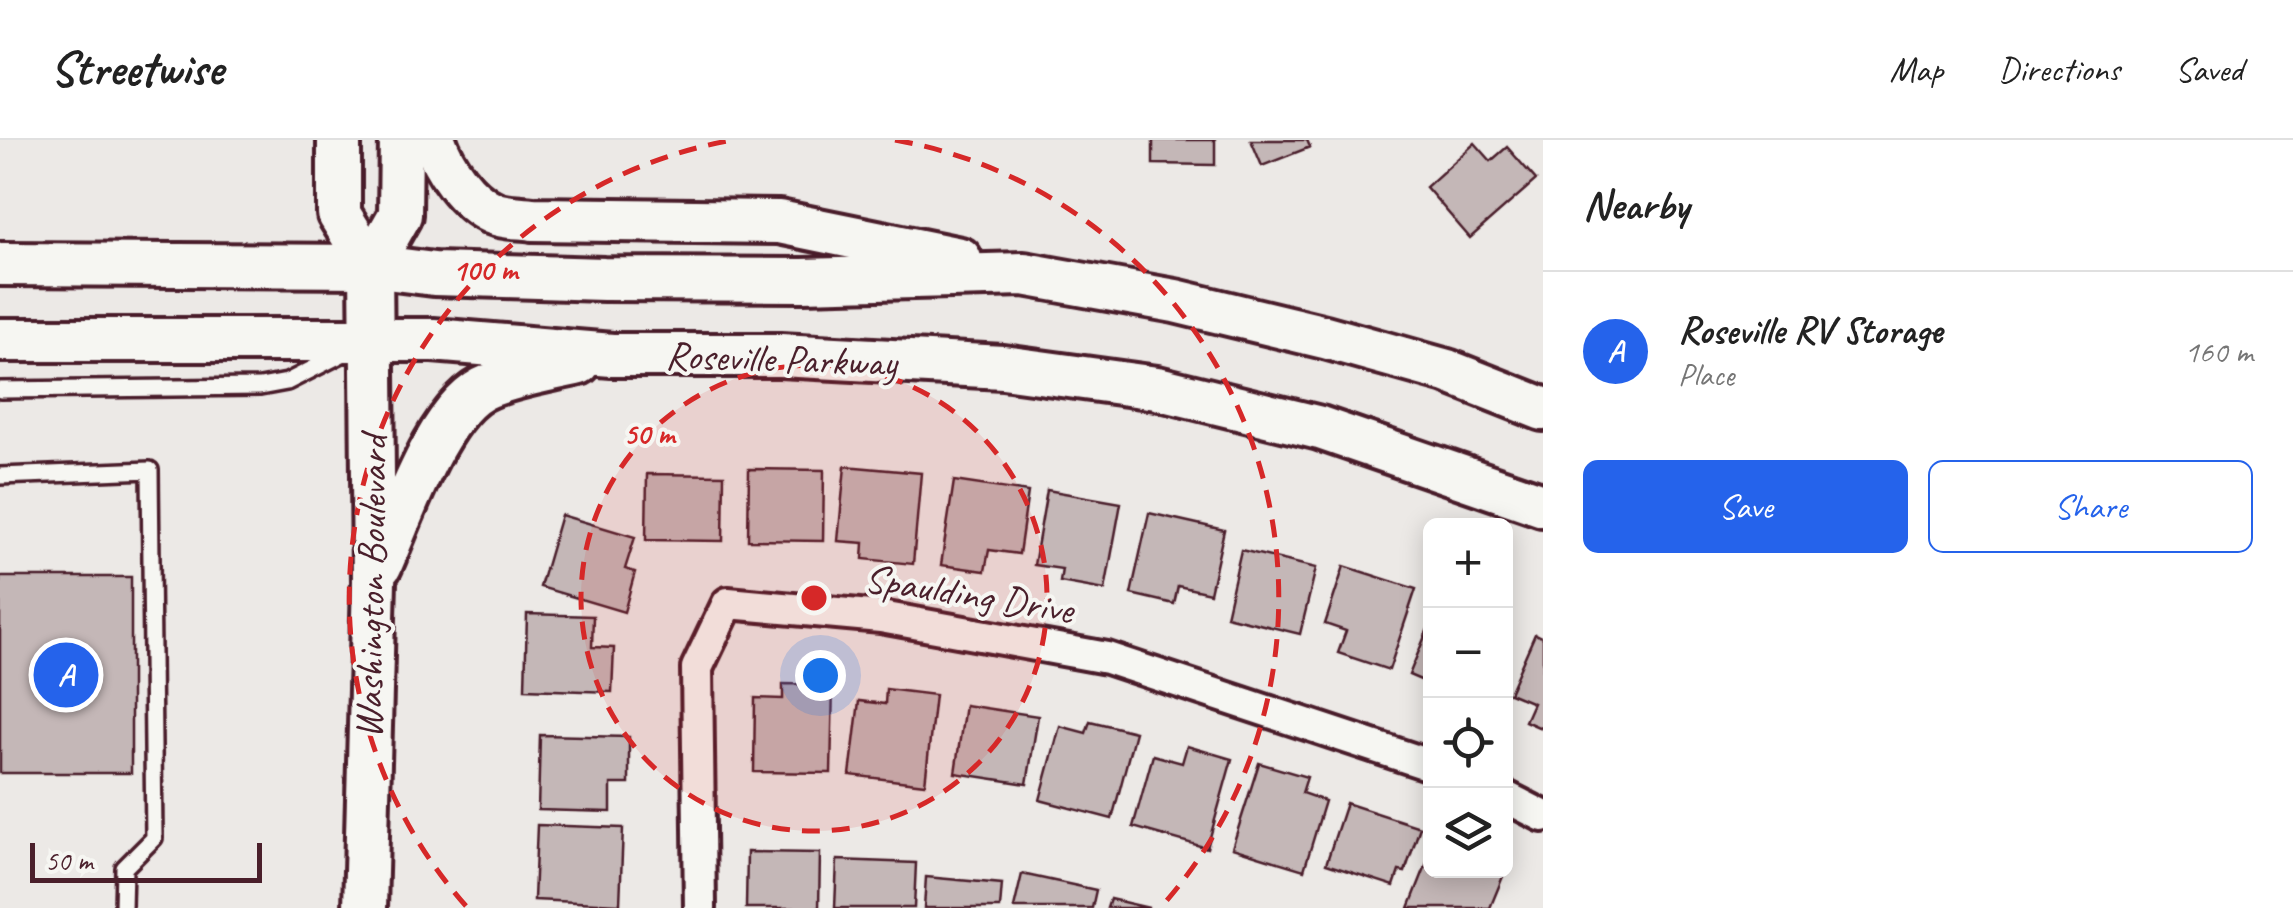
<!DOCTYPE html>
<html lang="en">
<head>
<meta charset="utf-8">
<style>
  :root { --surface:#fff; --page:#f6f6f6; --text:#222; --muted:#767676; --line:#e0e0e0; --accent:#2563eb }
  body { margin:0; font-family:Caveat,sans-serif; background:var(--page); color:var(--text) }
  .controls { position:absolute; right:30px; bottom:30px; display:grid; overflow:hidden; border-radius:15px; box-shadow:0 5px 25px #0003 }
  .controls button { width:90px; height:90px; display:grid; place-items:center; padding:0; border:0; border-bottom:2px solid var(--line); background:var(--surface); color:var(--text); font:50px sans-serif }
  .scale { position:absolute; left:30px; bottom:25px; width:232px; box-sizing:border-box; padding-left:10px; border:5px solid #4a1f2b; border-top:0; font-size:28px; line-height:35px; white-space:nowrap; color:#4a1f2b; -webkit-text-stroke:8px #f6f6f2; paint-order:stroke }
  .you { position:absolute; left:820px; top:535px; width:35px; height:35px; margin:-25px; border:8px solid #fff; border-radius:50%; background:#1a73e8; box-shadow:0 0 0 15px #1a73e833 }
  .badge { display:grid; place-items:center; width:65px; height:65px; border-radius:50%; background:var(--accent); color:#fff; font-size:32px; font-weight:700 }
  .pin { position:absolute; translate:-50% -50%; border:5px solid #fff; box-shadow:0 2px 10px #0006 }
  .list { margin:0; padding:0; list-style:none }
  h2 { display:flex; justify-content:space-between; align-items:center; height:130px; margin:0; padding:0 40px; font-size:42px }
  h2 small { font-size:32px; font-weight:400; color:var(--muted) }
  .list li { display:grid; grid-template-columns:65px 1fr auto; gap:30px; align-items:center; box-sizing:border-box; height:160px; padding:0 40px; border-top:2px solid var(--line) }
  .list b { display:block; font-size:38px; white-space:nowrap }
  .list p { margin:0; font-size:32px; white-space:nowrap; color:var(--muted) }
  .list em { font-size:32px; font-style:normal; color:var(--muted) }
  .actions { display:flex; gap:20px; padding:30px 40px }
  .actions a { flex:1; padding:22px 0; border:2px solid var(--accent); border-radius:15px; text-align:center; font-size:35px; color:var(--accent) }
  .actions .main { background:var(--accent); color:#fff }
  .icon { flex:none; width:55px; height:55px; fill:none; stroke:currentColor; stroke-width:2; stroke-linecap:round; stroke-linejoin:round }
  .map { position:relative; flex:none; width:1543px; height:768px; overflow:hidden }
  header { display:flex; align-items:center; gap:60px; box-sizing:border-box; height:140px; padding:0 50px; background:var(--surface); border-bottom:2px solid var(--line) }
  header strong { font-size:48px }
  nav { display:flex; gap:55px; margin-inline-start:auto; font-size:35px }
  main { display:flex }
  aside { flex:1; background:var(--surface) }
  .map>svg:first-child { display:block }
</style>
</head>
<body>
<header>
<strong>Streetwise</strong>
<nav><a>Map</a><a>Directions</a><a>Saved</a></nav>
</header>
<main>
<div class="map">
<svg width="1543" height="768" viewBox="0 0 1543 768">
  <rect width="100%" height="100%" fill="#ece9e6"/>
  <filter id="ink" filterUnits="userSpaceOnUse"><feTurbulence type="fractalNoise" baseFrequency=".01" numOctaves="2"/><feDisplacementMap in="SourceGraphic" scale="20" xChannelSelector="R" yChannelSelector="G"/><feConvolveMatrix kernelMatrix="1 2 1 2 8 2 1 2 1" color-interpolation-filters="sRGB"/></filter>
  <g filter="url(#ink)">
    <g fill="#c4b7b7" stroke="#4a1f2b" stroke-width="2.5">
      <polygon points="1153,0 1215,0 1215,25 1153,24"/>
      <polygon points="1251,0 1307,0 1310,7 1262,26"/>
      <polygon points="1475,3 1491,21 1507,7 1536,40 1470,98 1426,47"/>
      <polygon points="845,326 921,333 913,424 863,419 864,403 838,401"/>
      <polygon points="749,329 824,330 823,401 748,400"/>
      <polygon points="647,334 724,335 723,401 646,400"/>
      <polygon points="954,341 1028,352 1019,414 989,410 985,431 941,425"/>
      <polygon points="1047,350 1121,363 1105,450 1060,442 1062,429 1034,425"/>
      <polygon points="1149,373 1224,390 1210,453 1178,446 1174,464 1131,454"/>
      <polygon points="561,375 635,397 625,429 635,432 624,472 540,447"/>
      <polygon points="1241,410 1316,428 1300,494 1226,476"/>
      <polygon points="1344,426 1416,449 1389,530 1338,513 1346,491 1325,484"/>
      <rect x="0" y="437" width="131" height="196"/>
      <polygon points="527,474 593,476 592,507 614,508 612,552 525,549"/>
      <polygon points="1430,484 1430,544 1409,535"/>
      <polygon points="1535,494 1543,498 1543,589 1525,581 1533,563 1509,553"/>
      <polygon points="783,544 833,545 831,633 754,632 755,558 783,559"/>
      <polygon points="886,549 935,555 925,644 850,635 859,561 885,564"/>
      <polygon points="965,565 1038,576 1027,644 955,633"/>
      <polygon points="1090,581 1135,592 1112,679 1040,660 1060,586 1086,593"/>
      <polygon points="540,595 629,597 629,644 611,644 611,672 538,670"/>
      <polygon points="1187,606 1232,619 1207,708 1133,687 1153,615 1182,623"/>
      <polygon points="1259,623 1307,637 1302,653 1325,661 1304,730 1232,708"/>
      <polygon points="1346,663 1420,687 1405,732 1399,731 1394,746 1326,724"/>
      <polygon points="537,685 623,688 620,764 534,760"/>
      <polygon points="747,712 820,713 819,768 746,768"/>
      <polygon points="1430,715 1430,730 1495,730 1504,734 1490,768 1409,768"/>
      <polygon points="837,720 916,723 914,768 835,768"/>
      <polygon points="1022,734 1096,750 1092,768 1014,768"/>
      <polygon points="926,737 1002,744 1000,768 924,768"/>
      <polygon points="1110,759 1149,768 1107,768"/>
    </g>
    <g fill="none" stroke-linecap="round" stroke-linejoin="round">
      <g stroke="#4a1f2b" stroke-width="22">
        <g id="lane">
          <polyline points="0,250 260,247 287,242 344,213"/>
          <polyline points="0,336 150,330 154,698 124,728 123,768"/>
        </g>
      </g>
      <g stroke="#4a1f2b" stroke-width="38">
        <g id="street">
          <polyline points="1506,657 1543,676"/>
          <polyline points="700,768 697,528 728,463 881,477 1107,518 1430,625"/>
        </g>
      </g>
      <g stroke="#4a1f2b" stroke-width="50">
        <g id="secondary">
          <polyline points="339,0 339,74 371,126"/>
          <path d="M434,0C443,27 466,61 493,73C504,78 521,77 533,79L779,82L960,119"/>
          <polyline points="0,124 371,126 434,134 604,139 803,140 1024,134 1175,161 1325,197 1447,231 1543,269"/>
          <polyline points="0,200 433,200 612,215 780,215 1003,227 1157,248 1320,288 1543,365"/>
          <path d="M380,426C402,377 438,265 489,246C517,235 550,230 579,223"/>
          <polyline points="365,768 374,441 371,126 400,75 401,0"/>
        </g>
      </g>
      <use href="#lane" stroke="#f6f6f2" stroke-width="15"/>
      <use href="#street" stroke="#f6f6f2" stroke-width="30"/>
      <use href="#secondary" stroke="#f6f6f2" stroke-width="42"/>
    </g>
  </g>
  <circle cx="814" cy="458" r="233" fill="#d62828" fill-opacity=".12"/>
  <g fill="none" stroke="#d62828" stroke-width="5" stroke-dasharray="18 12">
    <circle cx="814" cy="458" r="233"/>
    <path d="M466 766A465 465 0 0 1 733 0M895 0A465 465 0 0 1 1162 766"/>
  </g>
  <g text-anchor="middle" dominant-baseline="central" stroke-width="8" stroke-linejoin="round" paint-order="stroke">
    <g font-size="40" fill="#4a1f2b" stroke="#f6f6f2">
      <text transform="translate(781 219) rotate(2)">Roseville Parkway</text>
      <text transform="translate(371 447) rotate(-89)">Washington Boulevard</text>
      <text transform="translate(969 454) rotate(9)">Spaulding Drive</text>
    </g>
  </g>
  <circle cx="814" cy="458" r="15" fill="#d62828" stroke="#f6f6f2" stroke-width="5"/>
  <g font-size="30" text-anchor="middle" font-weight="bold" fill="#d62828" stroke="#f6f6f2" stroke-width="8" stroke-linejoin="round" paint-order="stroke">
    <text x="485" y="140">100 m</text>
    <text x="649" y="304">50 m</text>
  </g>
</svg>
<div class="controls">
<button>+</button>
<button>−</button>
<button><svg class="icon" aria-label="locate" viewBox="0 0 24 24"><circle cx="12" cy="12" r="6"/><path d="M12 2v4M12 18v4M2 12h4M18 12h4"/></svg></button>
<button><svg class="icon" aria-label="layers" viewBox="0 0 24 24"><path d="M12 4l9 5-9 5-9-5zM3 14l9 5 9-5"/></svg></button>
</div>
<div class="scale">50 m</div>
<div class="you"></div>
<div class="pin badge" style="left:66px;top:535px">A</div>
</div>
<aside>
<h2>Nearby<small></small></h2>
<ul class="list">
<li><span class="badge">A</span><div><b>Roseville RV Storage</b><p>Place</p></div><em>160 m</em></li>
</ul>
<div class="actions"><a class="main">Save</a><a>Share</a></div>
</aside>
</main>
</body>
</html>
